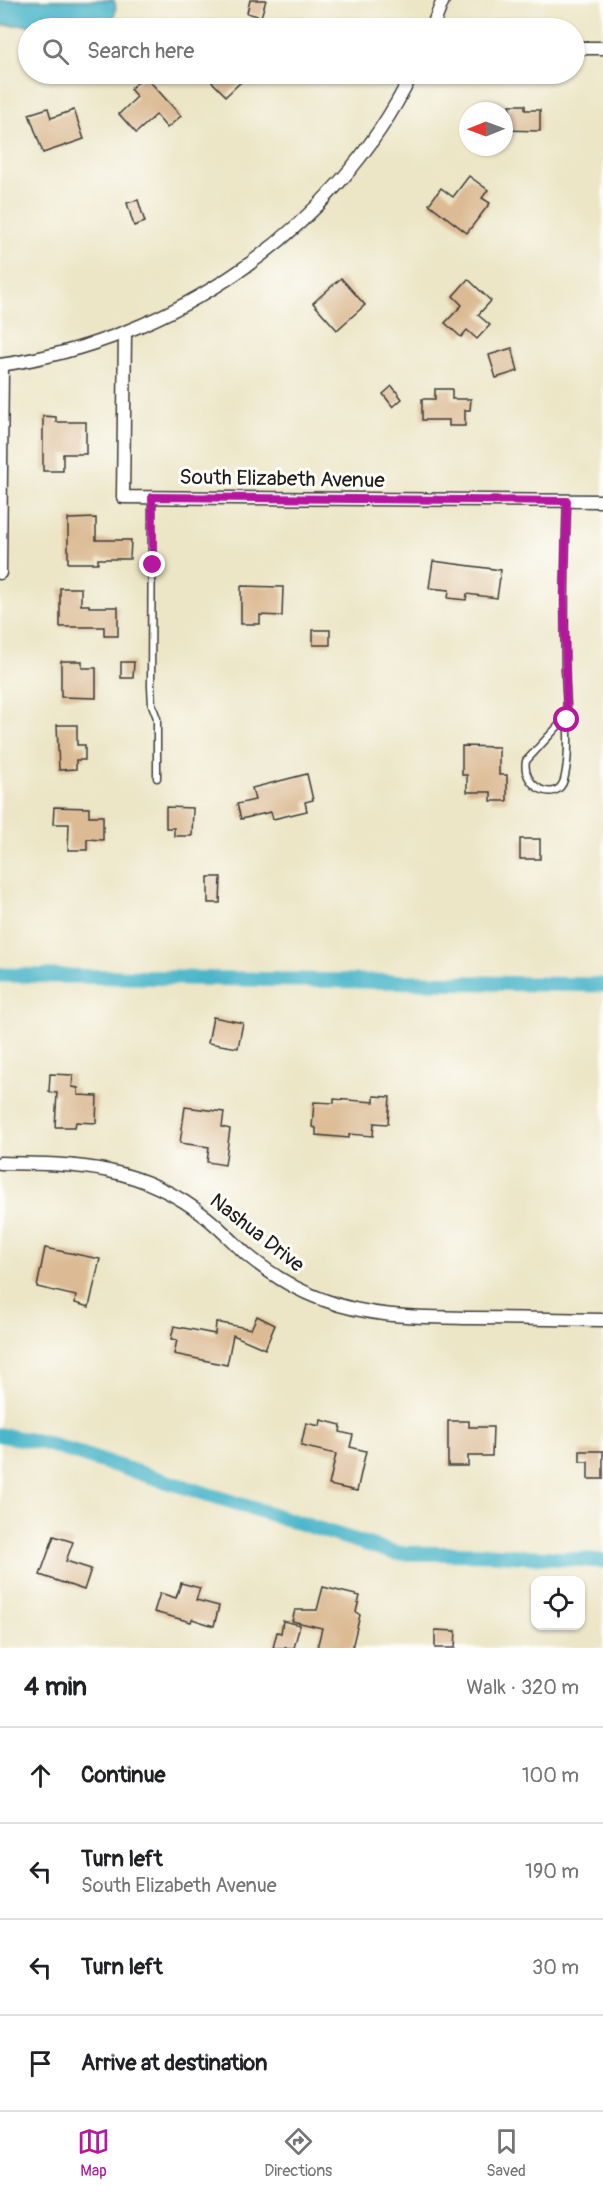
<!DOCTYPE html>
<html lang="en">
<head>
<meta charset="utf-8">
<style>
  :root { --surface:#fff; --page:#f2f2f2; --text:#202124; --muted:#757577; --line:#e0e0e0; --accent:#b5179e }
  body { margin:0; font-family:Pangolin,sans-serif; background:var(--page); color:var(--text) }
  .controls { position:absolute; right:18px; bottom:18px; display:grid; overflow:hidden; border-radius:12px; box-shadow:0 2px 4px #0004 }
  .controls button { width:54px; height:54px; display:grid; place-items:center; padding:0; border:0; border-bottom:2px solid var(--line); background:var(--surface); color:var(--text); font:30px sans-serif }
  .compass { position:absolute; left:459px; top:102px; width:54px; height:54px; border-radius:50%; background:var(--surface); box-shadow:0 2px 4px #0004; rotate:269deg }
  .stop { position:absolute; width:18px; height:18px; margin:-14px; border:4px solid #b5179e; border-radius:50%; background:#fff }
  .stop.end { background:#b5179e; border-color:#fff; box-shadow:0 2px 6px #0008 }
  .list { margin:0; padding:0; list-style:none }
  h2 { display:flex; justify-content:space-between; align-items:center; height:78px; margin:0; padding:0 24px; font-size:26px }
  h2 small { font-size:20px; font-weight:400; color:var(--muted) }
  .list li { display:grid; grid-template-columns:39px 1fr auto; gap:18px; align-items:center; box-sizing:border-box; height:96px; padding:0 24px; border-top:2px solid var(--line) }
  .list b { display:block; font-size:22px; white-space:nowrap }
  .list p { margin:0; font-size:20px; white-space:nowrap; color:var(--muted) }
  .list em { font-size:20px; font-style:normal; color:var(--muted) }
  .icon { flex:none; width:33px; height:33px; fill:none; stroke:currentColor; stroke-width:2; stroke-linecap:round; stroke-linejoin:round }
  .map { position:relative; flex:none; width:603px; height:1648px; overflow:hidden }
  .search { position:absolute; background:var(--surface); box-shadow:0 2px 4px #0004; left:18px; right:18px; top:18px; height:66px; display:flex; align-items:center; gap:15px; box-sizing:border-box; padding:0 21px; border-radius:33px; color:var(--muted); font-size:22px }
  .sheet { height:462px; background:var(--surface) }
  nav { display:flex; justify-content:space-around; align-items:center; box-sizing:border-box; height:84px; border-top:2px solid var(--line); background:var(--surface); font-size:16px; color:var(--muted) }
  nav a { display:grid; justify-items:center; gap:3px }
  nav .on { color:var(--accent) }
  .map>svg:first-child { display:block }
</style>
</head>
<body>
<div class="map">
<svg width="603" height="1648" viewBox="0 0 603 1648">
  <rect width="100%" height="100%" fill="#fdfcf7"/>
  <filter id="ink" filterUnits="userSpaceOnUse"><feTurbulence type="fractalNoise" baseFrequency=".0167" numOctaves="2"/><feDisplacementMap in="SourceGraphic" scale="12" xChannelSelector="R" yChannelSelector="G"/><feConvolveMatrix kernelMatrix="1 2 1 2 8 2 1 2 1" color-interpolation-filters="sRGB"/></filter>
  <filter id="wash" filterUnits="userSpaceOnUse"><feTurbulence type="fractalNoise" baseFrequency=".008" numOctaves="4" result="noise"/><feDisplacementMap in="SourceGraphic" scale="24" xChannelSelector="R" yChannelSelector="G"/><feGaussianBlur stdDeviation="1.35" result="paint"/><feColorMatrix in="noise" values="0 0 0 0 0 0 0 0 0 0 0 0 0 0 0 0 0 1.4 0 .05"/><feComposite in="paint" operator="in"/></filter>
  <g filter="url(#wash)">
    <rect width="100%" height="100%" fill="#ece5c6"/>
    <path fill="#4cb6c9" stroke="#346972" stroke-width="1.5" d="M0,0H114C118,10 114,21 107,28H47L29,25H0Z"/>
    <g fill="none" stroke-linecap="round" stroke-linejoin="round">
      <g stroke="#4cb6c9" stroke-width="15">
        <polyline points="0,975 603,985"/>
        <polyline points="0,1435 41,1442 395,1553 489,1554 603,1561"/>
      </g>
    </g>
    <g id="blocks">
      <g fill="#dcbb94">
        <polygon points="250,0 266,0 261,17 247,13"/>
        <polygon points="204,74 234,74 242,81 226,96"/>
        <polygon points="145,76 181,116 167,128 156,115 136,133 119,114 137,97 130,89"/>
        <polygon points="510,105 525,105 525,110 540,110 540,131 504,130 504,111 510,111"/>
        <polygon points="48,108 51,118 74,110 84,139 43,153 29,114"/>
        <polygon points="469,176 488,190 482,198 490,203 467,233 429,204 441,188 453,197"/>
        <polygon points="138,200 145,222 134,226 127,203"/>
        <polygon points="341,278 365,305 337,330 313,303"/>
        <polygon points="468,279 491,301 478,315 490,325 477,339 467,330 461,337 445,323 462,305 453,296"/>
        <polygon points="512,348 518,371 496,378 489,355"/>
        <polygon points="392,386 402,399 393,407 383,394"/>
        <polygon points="435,389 452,389 452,399 471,399 470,410 465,410 465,426 449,426 449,420 422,420 422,399 435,399"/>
        <polygon points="43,416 56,417 56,422 86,422 86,454 63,454 63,471 43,471"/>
        <polygon points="96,518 96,540 131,540 130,559 98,559 98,563 68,563 68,519"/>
        <polygon points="433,561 501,570 497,598 467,594 466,600 448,598 449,590 429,588"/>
        <polygon points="241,586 283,587 282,616 260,615 260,624 241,624"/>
        <polygon points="60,588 81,588 81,605 89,605 89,607 118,607 118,636 104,636 104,627 60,627"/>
        <rect x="313" y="630" width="17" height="15"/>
        <polygon points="61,661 82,661 82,668 96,668 96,698 61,697"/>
        <polygon points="121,662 134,662 133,678 121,678"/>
        <polygon points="57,725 77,725 77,745 85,745 85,760 76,760 76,769 59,770"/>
        <polygon points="462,746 499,747 499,775 507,775 507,801 491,801 491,792 467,792 467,775 462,775"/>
        <polygon points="307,774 313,800 305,802 307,811 273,819 271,812 241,819 237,804 255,800 252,788"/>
        <polygon points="54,807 89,808 89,816 103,816 103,840 87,839 87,850 68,850 69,824 53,824"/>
        <polygon points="166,807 193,808 192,836 174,836 174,828 166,828"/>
        <rect x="520" y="839" width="20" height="20"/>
        <polygon points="208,877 221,877 220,903 208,903"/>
        <polygon points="213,1017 243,1023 238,1048 208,1043"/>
        <polygon points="50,1074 73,1075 72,1087 78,1088 78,1095 97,1096 96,1123 76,1122 75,1127 55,1127 57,1093 49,1092"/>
        <polygon points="374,1096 390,1097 388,1124 374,1123 373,1136 349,1134 349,1138 316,1135 316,1128 312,1127 314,1102 334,1103 334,1099 374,1102"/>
        <polygon points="185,1107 224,1112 222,1127 230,1129 225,1165 207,1162 209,1147 180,1143"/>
        <polygon points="45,1248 100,1259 89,1307 75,1303 76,1296 37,1287"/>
        <polygon points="257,1316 275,1325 265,1349 233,1335 227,1365 174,1354 177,1340 171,1339 174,1326 215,1334 216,1322 251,1329"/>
        <polygon points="321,1420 341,1425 340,1432 353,1435 350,1447 366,1451 357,1491 329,1485 336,1454 301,1446 306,1423 320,1426"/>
        <polygon points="448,1421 469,1421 469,1427 493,1427 492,1456 468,1456 468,1466 448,1466"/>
        <polygon points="580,1451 603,1451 603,1479 588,1479 588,1462 580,1462"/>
        <polygon points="54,1536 73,1542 66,1561 91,1569 84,1590 40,1575"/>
        <polygon points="181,1583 200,1588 196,1600 219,1606 214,1626 192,1619 191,1622 154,1612 160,1593 176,1598"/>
        <polygon points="323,1587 360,1596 356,1612 360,1615 352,1648 317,1648 322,1628 292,1621 295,1610 317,1610"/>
        <polygon points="283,1621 300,1625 294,1648 273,1648 277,1632 281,1633"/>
        <polygon points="435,1630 456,1631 455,1648 435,1648"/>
      </g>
    </g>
  </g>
  <g filter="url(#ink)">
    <use href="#blocks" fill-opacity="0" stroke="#3b3a36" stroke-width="1.5"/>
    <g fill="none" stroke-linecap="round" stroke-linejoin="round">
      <g stroke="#3b3a36" stroke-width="9">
        <g id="service">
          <polyline points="152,498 151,687 152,705 157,718 157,778"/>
          <path d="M567,720L560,724L526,761C521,787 557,804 564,780C572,750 566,702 565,670C564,614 565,557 567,501"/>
        </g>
      </g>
      <g stroke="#3b3a36" stroke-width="15">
        <g id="minor">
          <polyline points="432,28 443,0"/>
          <polyline points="574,48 603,48"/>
          <polyline points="125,333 123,497 603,501"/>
          <path d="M0,365C172,341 335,231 412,74"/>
          <polyline points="0,573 2,365"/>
          <path d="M0,1163C80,1164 140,1165 206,1217C220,1228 233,1242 246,1254C269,1273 295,1290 324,1300C372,1318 421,1317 471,1318C515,1318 559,1319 603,1320"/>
        </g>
      </g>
      <use href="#service" stroke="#fff" stroke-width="6"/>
      <use href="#minor" stroke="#fff" stroke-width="12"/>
    </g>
  </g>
  <g fill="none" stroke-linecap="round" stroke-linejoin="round" filter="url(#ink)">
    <polyline stroke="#b5179e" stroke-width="8" points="153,565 152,497 567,501 564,598 567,720"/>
  </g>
  <g text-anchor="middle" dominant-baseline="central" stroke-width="6" stroke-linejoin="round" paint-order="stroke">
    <g font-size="21" fill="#1c1c1c" stroke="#fdfcf7">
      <text transform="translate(282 479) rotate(1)">South Elizabeth Avenue</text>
      <text transform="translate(257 1233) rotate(38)">Nashua Drive</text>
    </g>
  </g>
</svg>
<div class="controls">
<button><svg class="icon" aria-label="locate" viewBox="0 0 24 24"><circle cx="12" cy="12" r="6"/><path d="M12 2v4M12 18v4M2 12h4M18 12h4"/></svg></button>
</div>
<svg class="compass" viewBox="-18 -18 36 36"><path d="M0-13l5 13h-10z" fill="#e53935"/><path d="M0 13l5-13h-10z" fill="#757577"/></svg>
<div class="stop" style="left:567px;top:720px"></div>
<div class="stop end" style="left:153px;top:565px"></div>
<div class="search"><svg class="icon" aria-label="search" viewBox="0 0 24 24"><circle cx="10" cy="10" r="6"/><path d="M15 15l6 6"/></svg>Search here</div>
</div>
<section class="sheet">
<h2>4 min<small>Walk · 320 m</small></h2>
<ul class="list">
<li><svg class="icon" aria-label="ahead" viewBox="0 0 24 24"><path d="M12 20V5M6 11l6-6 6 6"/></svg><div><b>Continue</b></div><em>100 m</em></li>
<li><svg class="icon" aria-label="left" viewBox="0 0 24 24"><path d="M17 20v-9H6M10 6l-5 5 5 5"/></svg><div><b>Turn left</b><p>South Elizabeth Avenue</p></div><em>190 m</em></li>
<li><svg class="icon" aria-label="left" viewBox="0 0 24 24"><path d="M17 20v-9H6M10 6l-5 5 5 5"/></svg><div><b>Turn left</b></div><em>30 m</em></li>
<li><svg class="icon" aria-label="arrive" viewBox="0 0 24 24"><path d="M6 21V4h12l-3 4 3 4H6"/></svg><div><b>Arrive at destination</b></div></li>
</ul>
</section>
<nav>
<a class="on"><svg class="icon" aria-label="map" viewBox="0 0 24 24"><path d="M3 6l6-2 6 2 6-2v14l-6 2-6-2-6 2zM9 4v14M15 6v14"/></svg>Map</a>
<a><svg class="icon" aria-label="directions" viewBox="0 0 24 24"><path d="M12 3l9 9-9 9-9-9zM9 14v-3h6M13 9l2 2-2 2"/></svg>Directions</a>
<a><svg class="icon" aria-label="saved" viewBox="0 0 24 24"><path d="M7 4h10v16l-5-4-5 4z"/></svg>Saved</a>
</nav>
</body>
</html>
